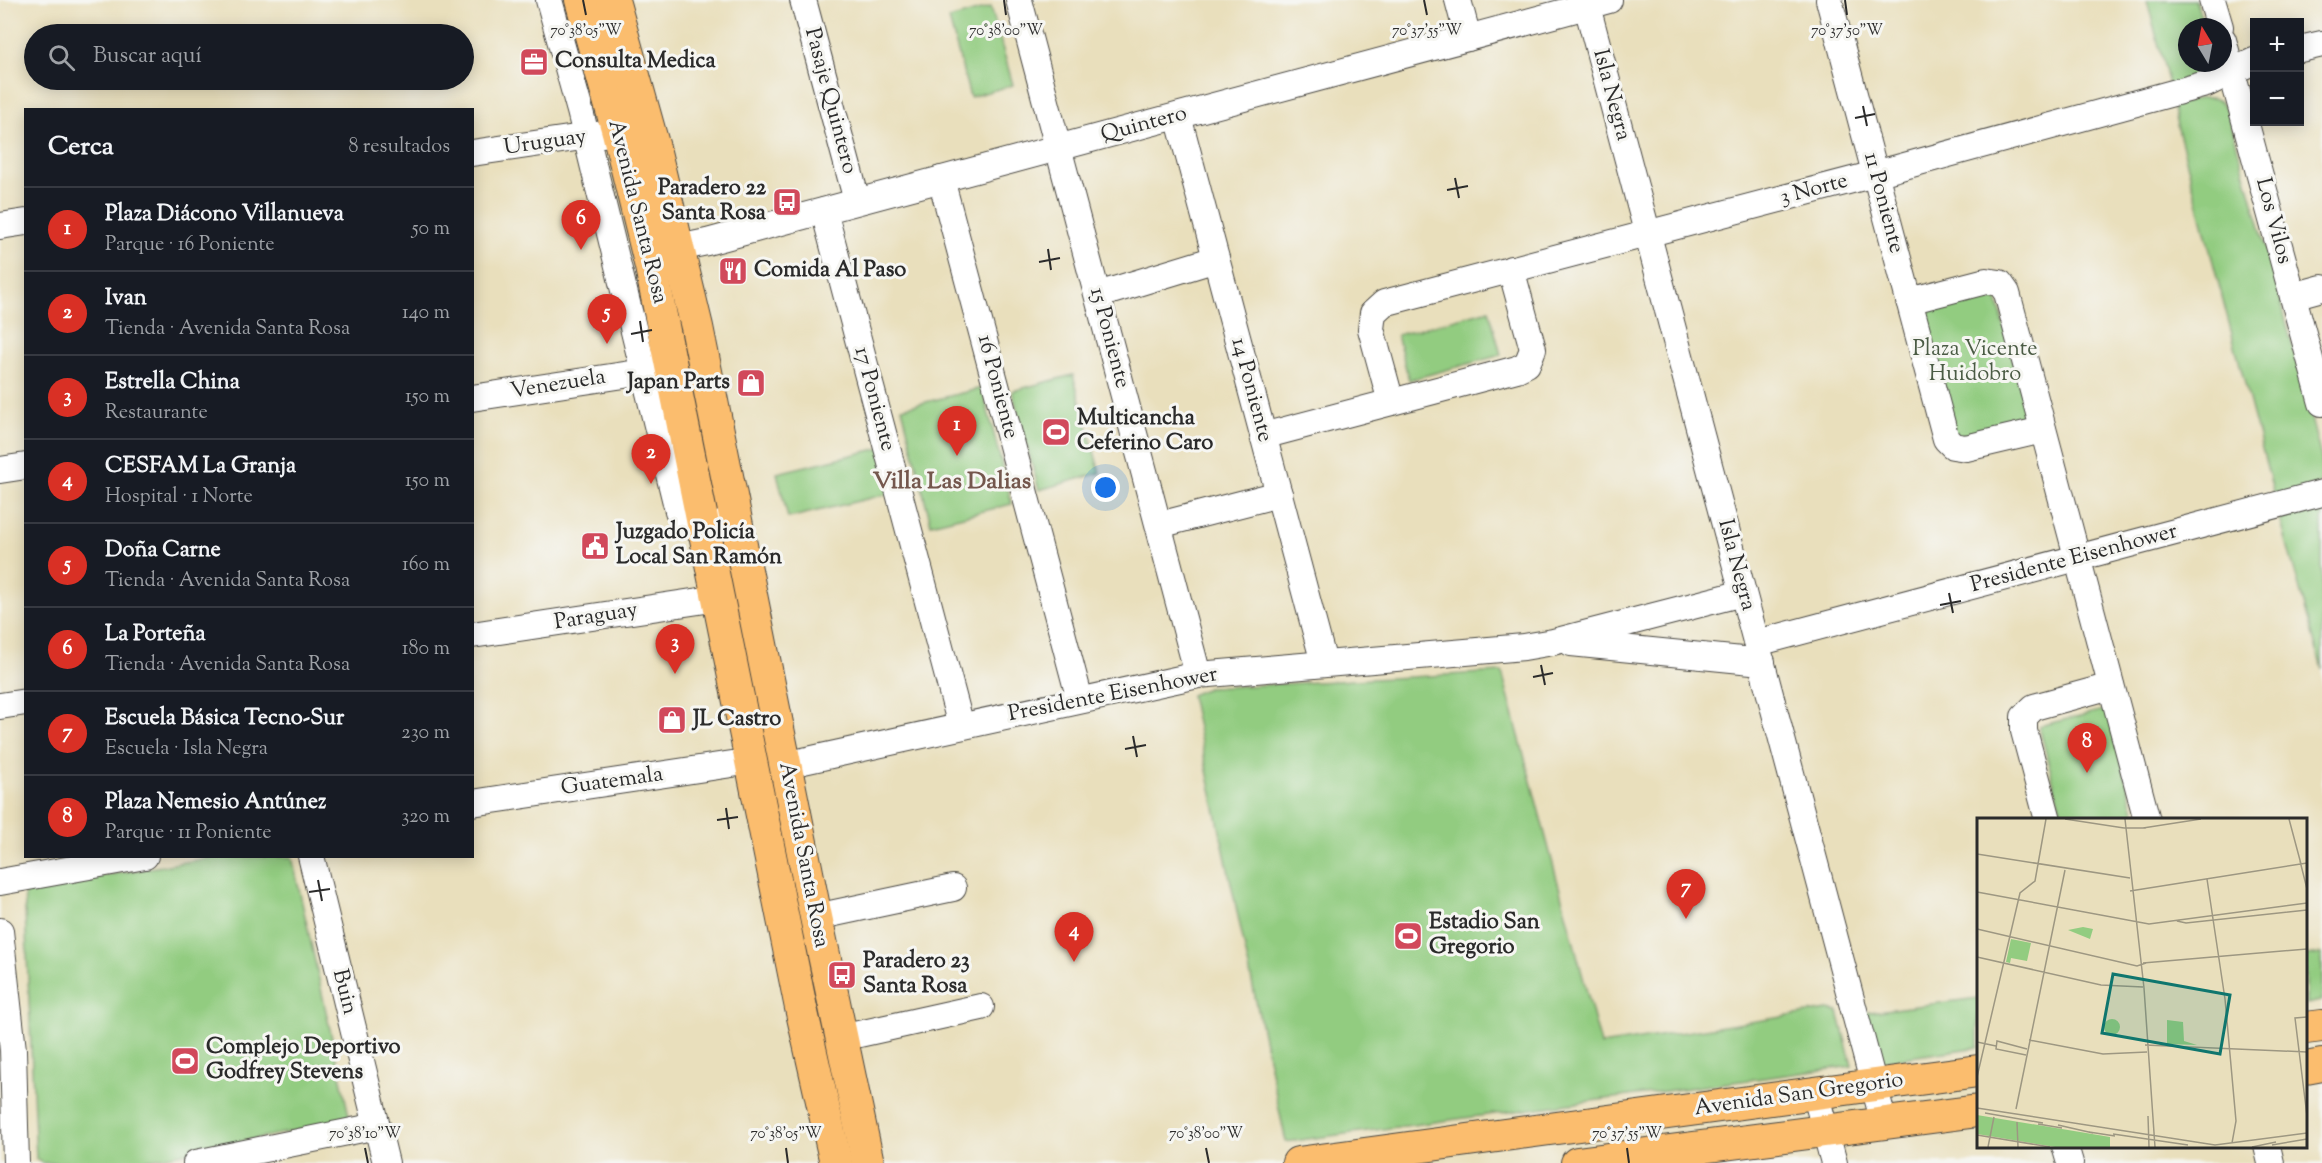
<!DOCTYPE html>
<html lang="es">
<head>
<meta charset="utf-8">
<style>
  :root { --surface:#171b24; --page:#242831; --text:#f1f3f6; --muted:#9ea1a6; --line:#363941; --accent:#d93025 }
  body { margin:0; font-family:"Sorts Mill Goudy",serif; background:var(--page); color:var(--text) }
  .controls { position:absolute; right:18px; top:18px; display:grid; overflow:hidden; border-radius:0px; box-shadow:0 3px 15px #0003 }
  .controls button { width:54px; height:54px; display:grid; place-items:center; padding:0; border:0; border-bottom:2px solid var(--line); background:var(--surface); color:var(--text); font:30px sans-serif }
  .compass { position:absolute; left:2178px; top:18px; width:54px; height:54px; border-radius:50%; background:var(--surface); box-shadow:0 3px 15px #0003; rotate:350deg }
  .you { position:absolute; left:1106px; top:488px; width:21px; height:21px; margin:-15px; border:4px solid #fff; border-radius:50%; background:#1a73e8; box-shadow:0 0 0 9px #1a73e833 }
  .badge { display:grid; place-items:center; width:39px; height:39px; border-radius:50%; background:var(--accent); color:#fff; font-size:20px; font-weight:700 }
  .pin { position:absolute; translate:-50% -50px; filter:drop-shadow(0 2px 3px #0008) }
  .pin::after { content:''; position:absolute; top:32px; width:21px; height:18px; background:inherit; clip-path:polygon(0 0,100% 0,50% 100%) }
  .list { margin:0; padding:0; list-style:none }
  h2 { display:flex; justify-content:space-between; align-items:center; height:78px; margin:0; padding:0 24px; font-size:26px }
  h2 small { font-size:20px; font-weight:400; color:var(--muted) }
  .list li { display:grid; grid-template-columns:39px 1fr auto; gap:18px; align-items:center; box-sizing:border-box; height:84px; padding:0 24px; border-top:2px solid var(--line) }
  .list b { display:block; font-size:22px; white-space:nowrap }
  .list p { margin:0; font-size:20px; white-space:nowrap; color:var(--muted) }
  .list em { font-size:20px; font-style:normal; color:var(--muted) }
  .icon { flex:none; width:33px; height:33px; fill:none; stroke:currentColor; stroke-width:2; stroke-linecap:round; stroke-linejoin:round }
  .map { position:relative; flex:none; width:2322px; height:1163px; overflow:hidden }
  .search { position:absolute; background:var(--surface); box-shadow:0 3px 15px #0003; left:24px; top:24px; width:450px; height:66px; display:flex; align-items:center; gap:15px; box-sizing:border-box; padding:0 21px; border-radius:33px; color:var(--muted); font-size:22px }
  .panel { position:absolute; background:var(--surface); box-shadow:0 3px 15px #0003; left:24px; top:108px; width:450px; height:750px; border-radius:0px }
  .map>svg:first-child { display:block }
</style>
</head>
<body>
<div class="map">
<svg width="2322" height="1163" viewBox="0 0 2322 1163">
  <rect width="100%" height="100%" fill="#f6f6f2"/>
  <filter id="ink" filterUnits="userSpaceOnUse"><feTurbulence type="fractalNoise" baseFrequency=".0167" numOctaves="2"/><feDisplacementMap in="SourceGraphic" scale="12" xChannelSelector="R" yChannelSelector="G"/><feConvolveMatrix kernelMatrix="1 2 1 2 8 2 1 2 1" color-interpolation-filters="sRGB"/></filter>
  <filter id="wash" filterUnits="userSpaceOnUse"><feTurbulence type="fractalNoise" baseFrequency=".008" numOctaves="4" result="noise"/><feDisplacementMap in="SourceGraphic" scale="24" xChannelSelector="R" yChannelSelector="G"/><feGaussianBlur stdDeviation="1.35" result="paint"/><feColorMatrix in="noise" values="0 0 0 0 0 0 0 0 0 0 0 0 0 0 0 0 0 1.4 0 .05"/><feComposite in="paint" operator="in"/></filter>
  <g filter="url(#wash)">
    <rect width="100%" height="100%" fill="#e9dfbc"/>
    <g fill="#92cc80" stroke="#5e7c56" stroke-width="1.5">
      <polygon points="2147,0 2195,0 2205,27 2187,27 2187,63 2213,63 2210,70 2170,89"/>
      <polygon points="991,7 1013,85 970,97 949,19"/>
      <path d="M2202,98C2214,97 2221,99 2227,110L2281,302L2322,461V480L2318,485L2275,498L2172,106Z"/>
      <polygon points="1994,288 2029,420 2023,425 1954,437 1923,311 1929,303"/>
      <polygon points="1489,310 1501,355 1409,380 1397,335"/>
      <polygon points="1073,375 1100,473 1039,490 1012,391"/>
      <polygon points="982,388 1012,504 931,524 902,408"/>
      <polygon points="881,448 892,493 788,518 777,473"/>
      <polygon points="2319,507 2322,508 2322,669 2279,515"/>
      <polygon points="1502,672 1601,1045 1828,1010 1838,1012 1852,1066 1286,1142 1191,695 1208,688"/>
      <polygon points="2108,709 2136,819 2063,819 2039,726"/>
      <polygon points="215,857 292,857 350,1120 132,1163 42,1163 36,1159 24,887 114,874"/>
      <polygon points="2322,954 2322,1001 2306,1004 2306,956"/>
      <polygon points="1978,998 1978,1047 1876,1062 1863,1013"/>
    </g>
  </g>
  <g filter="url(#ink)">
    <g fill="none" stroke-linecap="round" stroke-linejoin="round">
      <g stroke="#484641" stroke-width="28">
        <g id="minor">
          <polyline points="549,0 580,111 678,511 687,523 706,533 723,525 735,511"/>
          <polyline points="803,0 857,201"/>
          <polyline points="1019,0 1198,675"/>
          <polyline points="1458,0 1468,38"/>
          <polyline points="1829,0 1946,439 1953,446 1966,448 2043,430"/>
          <polyline points="2212,0 2220,27"/>
          <polyline points="1587,6 1884,1123"/>
          <polyline points="2223,40 2322,403"/>
          <polyline points="2300,49 2322,44"/>
          <polyline points="1178,116 1324,663"/>
          <polyline points="472,153 603,134"/>
          <polyline points="941,179 1080,700"/>
          <polyline points="824,211 961,726"/>
          <polyline points="0,226 26,222"/>
          <polyline points="678,248 707,242 1609,0"/>
          <polyline points="1098,295 1216,259"/>
          <polyline points="2293,296 2322,288"/>
          <polyline points="1909,301 1986,281 2000,283 2007,293 2147,820"/>
          <polyline points="472,398 644,372"/>
          <polyline points="1391,402 1371,329 1373,313 1384,303 1875,174 2206,84 2254,61"/>
          <polyline points="1263,436 1517,369 1527,364 1533,349 1511,269"/>
          <polyline points="0,470 26,466"/>
          <polyline points="1159,525 1279,494"/>
          <polyline points="472,635 719,598"/>
          <polyline points="1571,643 1762,662"/>
          <polyline points="1757,643 2322,493"/>
          <polyline points="0,706 26,702"/>
          <polyline points="785,765 1198,675 1524,647 1553,642 1743,593"/>
          <polyline points="472,803 752,761"/>
          <polyline points="2048,820 2024,731 2024,717 2034,707 2111,686"/>
          <polyline points="311,856 386,1163"/>
          <polyline points="0,882 145,856"/>
          <polyline points="816,917 953,888"/>
          <polyline points="0,931 13,1050 16,1163"/>
          <polyline points="841,1038 981,1007"/>
          <polyline points="1815,1092 1834,1163"/>
          <polyline points="2065,1146 2070,1163"/>
          <polyline points="2267,1146 2271,1163"/>
          <polyline points="196,1163 377,1126"/>
        </g>
      </g>
      <g stroke="#484641" stroke-width="34">
        <g id="major">
          <polyline points="581,0 618,132 651,267 801,1008 836,1163"/>
          <polyline points="613,0 654,148 697,327 816,917 868,1163"/>
          <polyline points="2306,1028 2322,1026"/>
          <polyline points="2306,1068 2322,1065"/>
          <polyline points="1298,1163 1978,1071"/>
          <polyline points="1577,1163 1978,1111"/>
        </g>
      </g>
      <use href="#minor" stroke="#fff" stroke-width="26"/>
      <use href="#major" stroke="#fbbd6e" stroke-width="32"/>
    </g>
  </g>
  <path fill="none" stroke="#2b2b2b" stroke-width="2" d="M583,0L586,15M1004,0L1006,15M1424,0L1427,15M1845,0L1847,15M1863,106L1867,126M1855,118L1875,114M1455,178L1459,198M1447,190L1468,186M1048,249L1051,270M1039,262L1060,258M640,321L643,342M631,334L652,330M1949,593L1953,613M1940,605L1961,601M1541,665L1545,685M1533,677L1553,673M1133,736L1137,757M1125,749L1146,745M726,808L729,829M717,820L738,817M318,880L322,901M309,892L330,889M365,1148L368,1163M786,1148L788,1163M1206,1148L1209,1163M1627,1148L1629,1163"/>
  <defs>
    <g id="office-square" transform="scale(1.5)"><rect x="-9" y="-9" width="18" height="18" rx="4" fill="#d1495b" stroke="#f6f6f2"/><path d="M-6-3h4V-5.5h4V-3h4V5H-6ZM-1-4.5V-3h2v-1.5ZM-6 0V1H6V0Z" fill="#fff"/></g>
    <g id="bus-square" transform="scale(1.5)"><rect x="-9" y="-9" width="18" height="18" rx="4" fill="#d1495b" stroke="#f6f6f2"/><path d="M-5-6H5V4H4V6H2V4H-2V6H-4V4H-5ZM-3.5-4V0h7V-4ZM-3.5 1.2v1.5H-2V1.2ZM2 1.2v1.5H3.5V1.2Z" fill="#fff"/></g>
    <g id="restaurant-square" transform="scale(1.5)"><rect x="-9" y="-9" width="18" height="18" rx="4" fill="#d1495b" stroke="#f6f6f2"/><path d="M-5-6h1v4h1v-4h1v4h1v-4h1v5L-1.5 .5V6h-2V.5L-5-1ZM5-6V6H3V1.5H1.5Q1.5-4 5-6Z" fill="#fff"/></g>
    <g id="shop-square" transform="scale(1.5)"><rect x="-9" y="-9" width="18" height="18" rx="4" fill="#d1495b" stroke="#f6f6f2"/><path d="M-5-2.5h2.3a2.7 3.5 0 0 1 5.4 0H5L5.5 6h-11ZM-1.5-2.5h3a1.5 2.3 0 0 0-3 0Z" fill="#fff"/></g>
    <g id="stadium-square" transform="scale(1.5)"><rect x="-9" y="-9" width="18" height="18" rx="4" fill="#d1495b" stroke="#f6f6f2"/><path d="M0-5a6.5 5 0 1 0 0 10a6.5 5 0 1 0 0-10ZM-3.5-1.8h7v3.6h-7Z" fill="#fff"/></g>
    <g id="civic-square" transform="scale(1.5)"><rect x="-9" y="-9" width="18" height="18" rx="4" fill="#d1495b" stroke="#f6f6f2"/><path d="M-.6-6.5H3V-4.5H.6V-3L4-1V1h2V6H-6V1h2V-1L-.6-3ZM-1.2 2.5V6h2.4V2.5Z" fill="#fff"/></g>
  </defs>
  <g fill-rule="evenodd">
    <use href="#office-square" x="534" y="62"/>
    <use href="#bus-square" x="787" y="202"/>
    <use href="#restaurant-square" x="733" y="271"/>
    <use href="#shop-square" x="751" y="383"/>
    <use href="#stadium-square" x="1056" y="432"/>
    <use href="#civic-square" x="595" y="546"/>
    <use href="#shop-square" x="672" y="720"/>
    <use href="#stadium-square" x="1408" y="936"/>
    <use href="#bus-square" x="842" y="975"/>
    <use href="#stadium-square" x="185" y="1061"/>
  </g>
  <g text-anchor="middle" dominant-baseline="central" stroke-width="6" stroke-linejoin="round" paint-order="stroke">
    <g font-size="22" font-weight="bold" fill="#2b2b2b" stroke="#f6f6f2" text-anchor="start">
      <text x="555" y="62">Consulta Medica</text>
      <text x="766" y="189" text-anchor="end">Paradero 22<tspan x="766" dy="25">Santa Rosa</tspan></text>
      <text x="754" y="271">Comida Al Paso</text>
      <text x="730" y="383" text-anchor="end">Japan Parts</text>
      <text x="1077" y="419">Multicancha<tspan x="1077" dy="25">Ceferino Caro</tspan></text>
      <text x="616" y="533">Juzgado Policía<tspan x="616" dy="25">Local San Ramón</tspan></text>
      <text x="693" y="720">JL Castro</text>
      <text x="1429" y="923">Estadio San<tspan x="1429" dy="25">Gregorio</tspan></text>
      <text x="863" y="962">Paradero 23<tspan x="863" dy="25">Santa Rosa</tspan></text>
      <text x="206" y="1048">Complejo Deportivo<tspan x="206" dy="25">Godfrey Stevens</tspan></text>
    </g>
    <g font-size="22" fill="#2b2b2b" stroke="#f6f6f2">
      <text transform="translate(1611 95) rotate(75)">Isla Negra</text>
      <text transform="translate(830 101) rotate(75)">Pasaje Quintero</text>
      <text transform="translate(1144 125) rotate(-15)">Quintero</text>
      <text transform="translate(545 143) rotate(-8)">Uruguay</text>
      <text transform="translate(1814 190) rotate(-15)">3 Norte</text>
      <text transform="translate(1883 203) rotate(75)">11 Poniente</text>
      <text transform="translate(637 212) rotate(76)">Avenida Santa Rosa</text>
      <text transform="translate(2273 221) rotate(75)">Los Vilos</text>
      <text transform="translate(1109 338) rotate(75)">15 Poniente</text>
      <text transform="translate(558 385) rotate(-9)">Venezuela</text>
      <text transform="translate(997 387) rotate(75)">16 Poniente</text>
      <text transform="translate(1251 390) rotate(75)">14 Poniente</text>
      <text transform="translate(874 399) rotate(75)">17 Poniente</text>
      <text transform="translate(2074 559) rotate(-15)">Presidente Eisenhower</text>
      <text transform="translate(1736 565) rotate(75)">Isla Negra</text>
      <text transform="translate(596 617) rotate(-9)">Paraguay</text>
      <text transform="translate(1113 695) rotate(-11)">Presidente Eisenhower</text>
      <text transform="translate(612 782) rotate(-8)">Guatemala</text>
      <text transform="translate(803 855) rotate(79)">Avenida Santa Rosa</text>
      <text transform="translate(344 992) rotate(76)">Buin</text>
      <text transform="translate(1799 1095) rotate(-8)">Avenida San Gregorio</text>
    </g>
    <g font-size="22" fill="#4a5b44" stroke="#f6f6f2">
      <text x="1975" y="350">Plaza Vicente<tspan x="1975" dy="25">Huidobro</tspan></text>
    </g>
    <g font-size="24" font-weight="bold" fill="#74574d" stroke="#f6f6f2">
      <text x="952" y="482">Villa Las Dalias</text>
    </g>
  </g>
  <g transform="translate(1977 818)">
    <rect width="330" height="330" fill="#e9dfbc"/>
    <path d="M106,109L116,111L113,121L91,112ZM34,121L54,125L50,143L34,140L33,145L29,144ZM127 209a8 8 0 1 1 16 0a8 8 0 1 1-16 0ZM190,202L206,204L207,223L220,227L190,226ZM0,297L133,319V329H78L0,316Z" fill="#92cc80"/>
    <path fill="none" stroke="#9d9782" stroke-width="1.5" d="M88,1L147,10M148,1L167,170L178,329M312,1L324,46M147,10H169M166,10L224,1M0,36L153,60M323,43L330,71M230,61L248,181L259,303L255,325M153,73L330,45M0,74L172,106L330,85M200,103L209,105L330,92M0,111L160,148L169,145M0,139L124,167L166,169M166,145L330,131M330,199L318,200L330,298M52,222L126,236L170,234M0,224L19,228M168,227L330,234M49,237L19,231L20,223L50,231M0,259L43,75L58,63L69,1M0,290L238,327L330,315M39,291L88,52M8,295L66,305M171,298L172,329M40,304L41,329M61,306L85,310M81,307L116,315M112,314L138,318M136,316L211,327M0,317L73,329M295,327L330,321M11,329L17,299M275,329L299,324"/>
    <path fill="#0f766e" fill-opacity="0.15" stroke="#0f766e" stroke-width="3" d="M136,156L253,177L243,236L125,215Z"/>
    <rect width="330" height="330" fill="none" stroke="#2b2b2b" stroke-width="3"/>
  </g>
  <g font-size="15" text-anchor="middle" fill="#2b2b2b" stroke="#f6f6f2" stroke-width="6" stroke-linejoin="round" paint-order="stroke">
    <text x="586" y="35">70°38'05"W</text>
    <text x="1006" y="35">70°38'00"W</text>
    <text x="1427" y="35">70°37'55"W</text>
    <text x="1847" y="35">70°37'50"W</text>
    <text x="365" y="1138">70°38'10"W</text>
    <text x="786" y="1138">70°38'05"W</text>
    <text x="1206" y="1138">70°38'00"W</text>
    <text x="1627" y="1138">70°37'55"W</text>
  </g>
</svg>
<div class="controls">
<button>+</button>
<button>−</button>
</div>
<svg class="compass" viewBox="-18 -18 36 36"><path d="M0-13l5 13h-10z" fill="#e53935"/><path d="M0 13l5-13h-10z" fill="#9ea1a6"/></svg>
<div class="you"></div>
<div class="pin badge" style="left:957px;top:456px">1</div>
<div class="pin badge" style="left:651px;top:484px">2</div>
<div class="pin badge" style="left:675px;top:674px">3</div>
<div class="pin badge" style="left:1074px;top:962px">4</div>
<div class="pin badge" style="left:607px;top:344px">5</div>
<div class="pin badge" style="left:581px;top:250px">6</div>
<div class="pin badge" style="left:1686px;top:919px">7</div>
<div class="pin badge" style="left:2087px;top:773px">8</div>
<div class="search"><svg class="icon" aria-label="search" viewBox="0 0 24 24"><circle cx="10" cy="10" r="6"/><path d="M15 15l6 6"/></svg>Buscar aquí</div>
<section class="panel">
<h2>Cerca<small>8 resultados</small></h2>
<ul class="list">
<li><span class="badge">1</span><div><b>Plaza Diácono Villanueva</b><p>Parque · 16 Poniente</p></div><em>50 m</em></li>
<li><span class="badge">2</span><div><b>Ivan</b><p>Tienda · Avenida Santa Rosa</p></div><em>140 m</em></li>
<li><span class="badge">3</span><div><b>Estrella China</b><p>Restaurante</p></div><em>150 m</em></li>
<li><span class="badge">4</span><div><b>CESFAM La Granja</b><p>Hospital · 1 Norte</p></div><em>150 m</em></li>
<li><span class="badge">5</span><div><b>Doña Carne</b><p>Tienda · Avenida Santa Rosa</p></div><em>160 m</em></li>
<li><span class="badge">6</span><div><b>La Porteña</b><p>Tienda · Avenida Santa Rosa</p></div><em>180 m</em></li>
<li><span class="badge">7</span><div><b>Escuela Básica Tecno-Sur</b><p>Escuela · Isla Negra</p></div><em>230 m</em></li>
<li><span class="badge">8</span><div><b>Plaza Nemesio Antúnez</b><p>Parque · 11 Poniente</p></div><em>320 m</em></li>
</ul>
</section>
</div>
</body>
</html>
